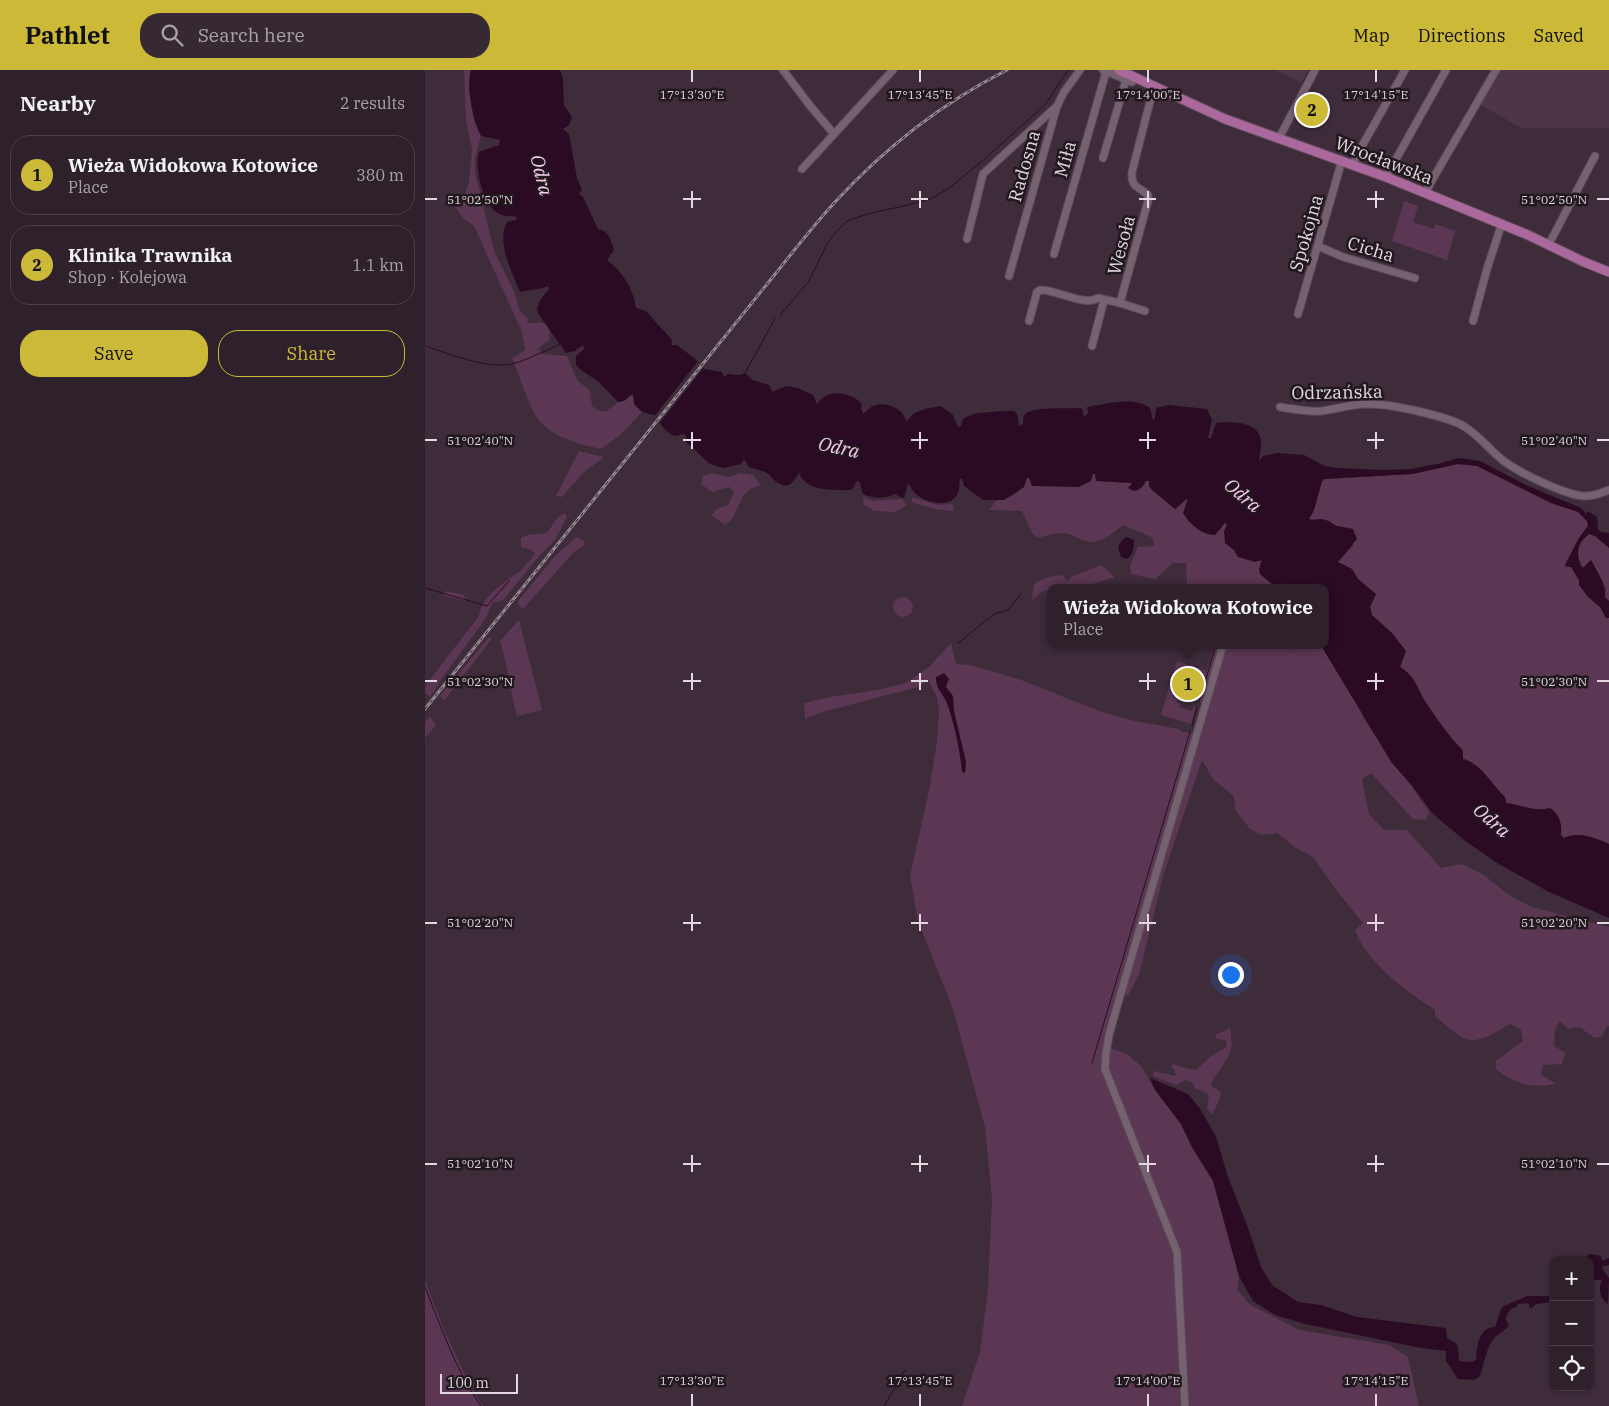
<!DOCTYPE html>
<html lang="en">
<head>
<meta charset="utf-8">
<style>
  :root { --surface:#2f212c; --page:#372934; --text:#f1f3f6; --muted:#a7a3a9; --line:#4a3e48; --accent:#cdb938 }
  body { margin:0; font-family:"IBM Plex Serif",serif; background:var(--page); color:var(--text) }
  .controls { position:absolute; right:15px; bottom:15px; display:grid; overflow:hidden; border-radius:10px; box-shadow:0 1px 4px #0004 }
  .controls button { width:45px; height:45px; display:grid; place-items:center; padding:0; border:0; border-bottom:1px solid var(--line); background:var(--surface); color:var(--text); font:25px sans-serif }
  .scale { position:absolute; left:15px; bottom:12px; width:78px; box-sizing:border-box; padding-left:5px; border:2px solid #e2d6df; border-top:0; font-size:14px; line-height:18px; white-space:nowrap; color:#e2d6df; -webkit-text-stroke:4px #21181e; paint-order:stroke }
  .you { position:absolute; left:805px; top:904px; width:18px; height:18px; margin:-12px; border:4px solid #fff; border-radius:50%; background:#1a73e8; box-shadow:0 0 0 8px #1a73e833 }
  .badge { display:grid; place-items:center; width:32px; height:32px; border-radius:50%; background:var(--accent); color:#111; font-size:16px; font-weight:700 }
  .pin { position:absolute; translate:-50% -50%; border:2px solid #fff; box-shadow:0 1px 5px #0006 }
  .popup { position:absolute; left:622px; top:514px; width:282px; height:65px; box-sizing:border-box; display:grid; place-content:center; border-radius:10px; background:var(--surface); filter:drop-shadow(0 1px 4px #0005); font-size:16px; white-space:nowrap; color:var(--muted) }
  .popup b { font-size:19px; color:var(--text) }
  .popup::after { content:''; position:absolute; left:50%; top:100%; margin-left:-10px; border:10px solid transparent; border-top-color:var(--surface) }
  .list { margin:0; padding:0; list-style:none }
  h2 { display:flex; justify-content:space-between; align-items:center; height:65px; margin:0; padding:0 20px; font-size:21px }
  h2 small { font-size:16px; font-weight:400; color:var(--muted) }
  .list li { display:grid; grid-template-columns:32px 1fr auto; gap:15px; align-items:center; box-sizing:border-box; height:80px; margin:0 10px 10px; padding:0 10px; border:1px solid var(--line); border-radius:20px }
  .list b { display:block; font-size:19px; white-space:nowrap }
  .list p { margin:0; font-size:16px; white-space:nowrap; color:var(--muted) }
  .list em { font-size:16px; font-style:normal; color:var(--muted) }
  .actions { display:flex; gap:10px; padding:15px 20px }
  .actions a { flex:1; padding:11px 0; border:1px solid var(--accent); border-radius:20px; text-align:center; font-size:18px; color:var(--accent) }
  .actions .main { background:var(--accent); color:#111 }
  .icon { flex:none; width:28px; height:28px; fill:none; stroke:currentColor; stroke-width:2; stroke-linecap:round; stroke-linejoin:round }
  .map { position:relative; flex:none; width:1184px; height:1336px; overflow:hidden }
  header { display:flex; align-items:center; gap:30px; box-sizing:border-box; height:70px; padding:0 25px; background:var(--accent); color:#111 }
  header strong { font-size:24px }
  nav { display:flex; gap:28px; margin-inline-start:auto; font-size:18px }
  .search { width:350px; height:45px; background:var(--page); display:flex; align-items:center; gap:12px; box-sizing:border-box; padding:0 18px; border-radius:20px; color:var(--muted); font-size:19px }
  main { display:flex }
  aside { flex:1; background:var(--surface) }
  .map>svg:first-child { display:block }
</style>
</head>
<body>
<header>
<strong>Pathlet</strong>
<div class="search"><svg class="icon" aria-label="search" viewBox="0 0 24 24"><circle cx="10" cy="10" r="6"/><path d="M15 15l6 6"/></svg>Search here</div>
<nav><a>Map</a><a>Directions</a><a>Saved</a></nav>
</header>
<main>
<aside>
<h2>Nearby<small>2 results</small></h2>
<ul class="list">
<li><span class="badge">1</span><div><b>Wieża Widokowa Kotowice</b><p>Place</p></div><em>380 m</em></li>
<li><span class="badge">2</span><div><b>Klinika Trawnika</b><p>Shop · Kolejowa</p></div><em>1.1 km</em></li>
</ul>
<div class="actions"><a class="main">Save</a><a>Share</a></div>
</aside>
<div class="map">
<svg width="1184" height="1336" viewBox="0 0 1184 1336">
  <rect width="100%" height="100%" fill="#3f2c3b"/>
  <g fill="#4e3548">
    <polygon points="851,0 883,0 876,13"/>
    <polygon points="1074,0 1184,0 1184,58 1096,58 1055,34"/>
  </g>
  <g fill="#5b3753">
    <path d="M39,0H46L44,21L49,52L56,66L50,88V102L69,181L89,221L95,241L103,249L102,253H120C125,259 125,263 124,270L114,278L117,284L142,286L152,310L165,321L167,336C180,346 181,341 192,333C197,330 200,331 206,325H208L212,337L217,342L195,365L176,379C154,374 128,368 113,349C104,337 94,304 87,288L100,280L97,262L49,156L38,148L30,137L40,124L44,112L47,79L41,51Z"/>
    <polygon points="979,131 993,136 988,152 1009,159 1010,154 1030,161 1022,190 967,171"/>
    <polygon points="154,381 179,387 159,402 137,427 131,426"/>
    <path d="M1033,394L1052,396L1126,433L1153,441L1162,451L1163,456L1154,468L1140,495L1146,497L1163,527L1175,537L1181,548H1184V774C1171,768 1154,761 1139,768L1136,765V755L1125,738C1109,742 1097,735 1081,733L1080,727L1071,719L1053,697L1038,689V680C1023,665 1011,649 1000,631C991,616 990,607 975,597L978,590L967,563L947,545L941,516L933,509L927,499L913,492L928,476L926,458L911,456L904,451L884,449L889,440L897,411L900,409L987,404Z"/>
    <polygon points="286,403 305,407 315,403 328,405 336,415 324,420 318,426 308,448 300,455 286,445 292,439 303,435 309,423 305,417 287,422 276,414 278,406"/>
    <path d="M668,404H670L671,411L708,413L718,416L721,411H724L754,436L763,428L762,450L778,463L800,453L802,454L800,473L809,480L814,487L837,491L835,494V504L847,514L843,518H764L762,517L761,493H748L730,509L706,504L705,496L713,477L729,476L728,468L698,455C690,461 677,473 667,472C659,472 652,467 644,464C634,461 623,465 613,468L608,464L597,441L564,440L572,430C585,430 597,421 602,408H604L607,416Z"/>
    <polygon points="438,426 447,431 477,429 482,435 471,442 449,441 439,435"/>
    <polygon points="487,427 513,435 527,434 529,441 509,439 487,432"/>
    <path d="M140,443L142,447L130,470L115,485L78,530L67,533L61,548L20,604L5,627L0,623V616L54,546C56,525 82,512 97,499C102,494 106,489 110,483L105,479L96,477V468L103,465L122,463L133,447Z"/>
    <path d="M1165,464L1170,466L1184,478V531L1180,527L1181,518L1166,490L1158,498C1150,486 1152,473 1165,464Z"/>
    <polygon points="152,467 159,471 160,475 149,482 98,539 92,533 93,531 131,485"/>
    <path d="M676,495L690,507L654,518H626L625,520L617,522L607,530L609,514C618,508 626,506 638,505L642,512L646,507Z"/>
    <polygon points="21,521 39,525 41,531 19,526 19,523"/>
    <circle cx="478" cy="537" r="10"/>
    <path d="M94,550L117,640L92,646C85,621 83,595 75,571Z"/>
    <polygon points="64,567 67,569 65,571 19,631 15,626"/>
    <polygon points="526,573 531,594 546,595 596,610 674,641 709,651 754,659 757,662 770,663 711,864 690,929 679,975 703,985 716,996 730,1020 756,1054 767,1077 788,1111 814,1206 812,1219 824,1234 874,1260 964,1275 983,1287 994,1336 537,1336 555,1282 563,1220 567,1129 560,1057 528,939 493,851 485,806 504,721 512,672 514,641 512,627 503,610 493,617 401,641 380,649 379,633 405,627 453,620 481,613 504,597"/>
    <path d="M803,575H862L866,582L868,575H897L933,634L938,647L967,693L980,707L1004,742L1001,750L988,749L946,703L937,709L944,744L959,760H982L1016,798L1037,794L1059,805L1085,826L1107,837L1184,857V956H1182L1177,966L1170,968L1154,957L1143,959L1135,951L1130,959L1129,976L1140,983L1137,994L1118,995L1116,1004L1131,1014C1108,1018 1090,1015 1071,999V991L1098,971L1096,959L1085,954C1046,977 1044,976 1010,946V940C981,921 942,893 930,860L938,853L916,826L888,787L871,778L852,763L837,765L825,759L810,739L809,726L788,709L777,690L738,806L714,905L703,925H699L767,692C781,654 785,612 803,575Z"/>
    <polygon points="790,576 796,577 778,634 772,631 777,615 773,614 771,621 763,620 764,613 762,613 759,621 768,624 767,628 758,625 755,628 753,628 751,632 755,634 754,637 767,641 769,636 771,637 766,654 736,645 752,591 782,601"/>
    <polygon points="5,647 11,655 0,668 0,652"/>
    <path d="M805,958C809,979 806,984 794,1001C791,1006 788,1009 786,1015L796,1022L793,1033L787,1044L782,1039L784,1025L770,1018L767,1012L760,1010L751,1015L728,1006V1001L751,1006L749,999L746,996L749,994L763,999L771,1000L785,987L801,977L802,971L791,968V965Z"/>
    <polygon points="0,1211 19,1260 47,1320 58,1336 0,1336"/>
  </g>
  <g fill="#2b0a24">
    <path d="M46,0H135L138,8L139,35L147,47L144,55L138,59L144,64L152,108L157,120L154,124L158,127L173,159C184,161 186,170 189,180L182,190C197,201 209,220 211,238L221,241L247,270L246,275H252C262,283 272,289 279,299L297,302L299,307L303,304L314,305L320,303L328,310L344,315L347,322L361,316L373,318L388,325L392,334C394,332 395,330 398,328C409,319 428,324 437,334L436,338L438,344C440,343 442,340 444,339C452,331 467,334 475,341C478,343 480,348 482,352C487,340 504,338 516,336L528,345L533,357L536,356L538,349C541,347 545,345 549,344C555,343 586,340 589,341C594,343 593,352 594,356L598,354C598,350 598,346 601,343C612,336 643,339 657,338L659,347L663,343L662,337C682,334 708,326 725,338L728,350L730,348L731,338L744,335L782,339L787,350L783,368H786L791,353C805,351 835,351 836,371C837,377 834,385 834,391L838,386L853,383L879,385L900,396L912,398L958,400L986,399L1017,393L1033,388L1055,391L1103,416L1156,438L1161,444L1163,441L1172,447L1173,459L1176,462L1184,463V478L1170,466L1164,464C1152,472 1149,486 1158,498L1166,490C1172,501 1181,514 1180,527L1184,531V548H1181L1175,537L1163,527L1154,515V510L1146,497H1142L1140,495L1154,468L1163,456L1162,451L1153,442L1126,433L1052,396L1033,394L987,404L900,409L897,411L889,440L884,449L887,450L896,449L904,451L911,456L928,459L932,469L913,492L927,499L933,509L951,524L945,537L947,545L967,563L981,581L975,597C991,607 991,616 1000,631C1012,649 1023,665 1038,681V689C1056,693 1067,715 1080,727L1081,733C1097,735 1109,742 1125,738C1135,745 1137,754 1136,765L1139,768C1154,761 1170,768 1184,774V848L1124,822L1072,793L1039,770L1008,744L988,717L967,693L898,579L897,575H900V518H862V513L856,518H852L835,504L834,499L837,490L830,492L813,487L809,480L800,473L799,461L802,454L800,453L790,465C777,465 765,454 758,443L763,428L750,439L727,420L724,416V411H721C717,419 711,424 703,418L707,413L671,411L670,404H668L666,411L654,417L607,416L604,408H602L599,417L579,430H558L539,416L537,409H535C534,415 535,420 532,425C525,438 502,433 492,425C488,422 486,417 483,413L479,428H477L470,424C459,429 450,429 438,424L434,411H432L427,420C410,420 381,422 374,403C367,414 363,421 349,410C346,407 344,404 340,402C335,400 329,399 324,397L319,389L316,394L298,398L285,394L261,372V366L259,364L249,366L241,361L229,345L217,342L209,334L208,325H206L199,331L193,332L174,312L156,300L151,295V286L159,279L158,275L150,281L141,283L114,245L112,239L115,230L124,219L123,216L118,218L95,222C87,202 71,172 82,152L91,150L92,147C87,145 82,147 77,145C58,139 49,98 54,82L74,75L75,70L56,66C48,49 41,18 46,0Z"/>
    <path d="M701,467L709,470C709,477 708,485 702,489L696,487C693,477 691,476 701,467Z"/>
    <path d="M519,603L524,609L521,617L528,626L529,641L541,692L540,703L537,702C535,680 530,657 523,636C520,625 510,619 511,607Z"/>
    <path d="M725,1008L763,1024L776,1040L791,1067L803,1107L825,1163L836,1197L847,1215L873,1232L896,1235L932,1247L1021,1258L1022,1268C1036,1275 1033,1277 1034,1291L1047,1292L1051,1290C1052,1278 1053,1257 1070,1257L1077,1237L1102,1226H1125L1128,1224V1232L1111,1234L1107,1238L1104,1237V1233L1093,1234L1091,1237C1084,1238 1082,1244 1081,1250L1084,1256C1080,1260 1071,1266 1069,1268C1061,1279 1059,1293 1055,1306L1049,1310L1033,1309L1021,1291V1281L996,1278L880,1254L850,1245L828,1231L814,1206L788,1111L767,1077L756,1054L730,1020Z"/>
    <path d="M1165,1184L1176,1186L1177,1191L1184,1188V1195L1178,1196L1177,1198L1184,1208L1183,1234C1175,1228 1173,1219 1177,1210H1165V1190H1157L1159,1187Z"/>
  </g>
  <polygon fill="#3f2c3b" points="275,289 280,296 233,355 228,348"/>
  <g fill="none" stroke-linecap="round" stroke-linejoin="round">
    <g stroke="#2b0a24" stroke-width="1">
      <polyline points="355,245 384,211 402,174 409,164 422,151 446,143 479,136 508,128 524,118 556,92 620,35 643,0"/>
      <path d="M0,276C25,284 61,299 87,294C100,291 121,280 134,275"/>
      <polyline points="320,303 350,249"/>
      <polyline points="0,518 62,536 84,511"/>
      <polyline points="533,573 569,544 583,540 596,524"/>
      <polyline points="774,632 791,575"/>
      <polyline points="767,656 772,637"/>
      <polyline points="667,993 765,662"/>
      <path d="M0,1217C16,1257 31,1301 56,1336"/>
      <polyline points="459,1336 480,1300"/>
    </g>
    <g stroke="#5b4a57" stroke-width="9">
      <g id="minor">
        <polyline points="358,0 386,37 409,64"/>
        <polyline points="678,0 707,12 709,7"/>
        <polyline points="854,68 890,0"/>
        <polyline points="678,88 701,10"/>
        <polyline points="928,94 933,83 980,0"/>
        <polyline points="377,99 468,0"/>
        <polyline points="961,107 1021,0"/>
        <polyline points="1001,123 1006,112 1071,0"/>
        <polyline points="542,169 558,104 632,36"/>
        <polyline points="1124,174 1170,86"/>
        <polyline points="893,176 918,187 990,208"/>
        <polyline points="629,184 681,2"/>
        <polyline points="584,206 632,36 639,22 655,0"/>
        <path d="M720,241L695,233L723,131V125C714,116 706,119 707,102L729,16"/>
        <polyline points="873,244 917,90"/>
        <path d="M604,251L612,222L615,220C631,219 659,237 673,228L695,233"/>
        <polyline points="1048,251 1062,199 1077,153"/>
        <polyline points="667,276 679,230"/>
        <path d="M855,337C868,339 883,342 896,341C912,339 926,334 942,334C963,333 1015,345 1035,354C1051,362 1062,377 1075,388C1090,401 1138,424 1158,426C1167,427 1176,423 1184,420"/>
        <polyline points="760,1336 752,1182 680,999 681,983 684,965 693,933 798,575"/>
      </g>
    </g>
    <g stroke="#5b4a57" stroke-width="11">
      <polyline id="major" points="694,0 800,49 961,107 1103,165 1159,192 1184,202"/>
    </g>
    <use href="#minor" stroke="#766170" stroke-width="7"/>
    <use href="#major" stroke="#ab689c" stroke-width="9"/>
    <g stroke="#968792" stroke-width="3">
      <path id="rail" d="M0,639L351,203C370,179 389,155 410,132C459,79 517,33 582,0"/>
    </g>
    <use href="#rail" stroke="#21181e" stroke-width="1" stroke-dasharray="4" stroke-linecap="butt"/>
  </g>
  <path fill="none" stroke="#e2d6df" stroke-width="2" d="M267,0V12M495,0V12M723,0V12M951,0V12M267,121V138M495,121V138M723,121V138M951,121V138M0,129H12M258,129H276M486,129H503M714,129H731M942,129H959M1172,129H1184M267,362V379M495,362V379M723,362V379M951,362V379M0,370H12M258,370H276M486,370H503M714,370H731M942,370H959M1172,370H1184M267,603V620M495,603V620M723,603V620M951,603V620M0,611H12M258,611H276M486,611H503M714,611H731M942,611H959M1172,611H1184M267,844V861M495,844V861M723,844V861M951,844V861M0,853H12M258,853H276M486,853H503M714,853H731M942,853H959M1172,853H1184M267,1085V1102M495,1085V1102M723,1085V1102M951,1085V1102M0,1094H12M258,1094H276M486,1094H503M714,1094H731M942,1094H959M1172,1094H1184M267,1324V1336M495,1324V1336M723,1324V1336M951,1324V1336"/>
  <g text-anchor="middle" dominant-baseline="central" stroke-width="5" stroke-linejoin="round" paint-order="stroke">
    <g font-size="18" fill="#e2d6df" stroke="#21181e">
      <text transform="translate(640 89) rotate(-74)">Miła</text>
      <text transform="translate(959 90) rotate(21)">Wrocławska</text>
      <text transform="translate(599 96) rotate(-74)">Radosna</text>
      <text transform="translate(881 163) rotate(-74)">Spokojna</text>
      <text transform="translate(696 175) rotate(-75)">Wesoła</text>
      <text transform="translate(946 179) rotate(17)">Cicha</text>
      <text transform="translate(912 322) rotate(-1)">Odrzańska</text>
    </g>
    <g font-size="19" font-style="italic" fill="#ffcaf1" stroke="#21181e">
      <text transform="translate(117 105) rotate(76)">Odra</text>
      <text transform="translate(414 377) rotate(12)">Odra</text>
      <text transform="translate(818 425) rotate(40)">Odra</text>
      <text transform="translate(1067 750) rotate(41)">Odra</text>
    </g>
  </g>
  <g font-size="12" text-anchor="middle" fill="#e2d6df" stroke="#21181e" stroke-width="5" stroke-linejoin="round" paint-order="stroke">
    <text x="267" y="29">17°13'30"E</text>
    <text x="495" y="29">17°13'45"E</text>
    <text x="723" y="29">17°14'00"E</text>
    <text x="951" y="29">17°14'15"E</text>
    <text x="55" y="134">51°02'50"N</text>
    <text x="1129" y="134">51°02'50"N</text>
    <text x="55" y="375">51°02'40"N</text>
    <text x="1129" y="375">51°02'40"N</text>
    <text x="55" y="616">51°02'30"N</text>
    <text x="1129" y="616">51°02'30"N</text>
    <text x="55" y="857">51°02'20"N</text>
    <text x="1129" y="857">51°02'20"N</text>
    <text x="55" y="1098">51°02'10"N</text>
    <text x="1129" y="1098">51°02'10"N</text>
    <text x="267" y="1315">17°13'30"E</text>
    <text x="495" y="1315">17°13'45"E</text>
    <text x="723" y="1315">17°14'00"E</text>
    <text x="951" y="1315">17°14'15"E</text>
  </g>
</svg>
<div class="controls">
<button>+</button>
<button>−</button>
<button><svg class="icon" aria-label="locate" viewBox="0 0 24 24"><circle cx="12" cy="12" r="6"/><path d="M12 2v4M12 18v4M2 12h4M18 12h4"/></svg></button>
</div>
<div class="scale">100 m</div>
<div class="you"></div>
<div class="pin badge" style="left:763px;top:614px">1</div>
<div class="popup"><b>Wieża Widokowa Kotowice</b>Place</div>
<div class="pin badge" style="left:887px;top:40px">2</div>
</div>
</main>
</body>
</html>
